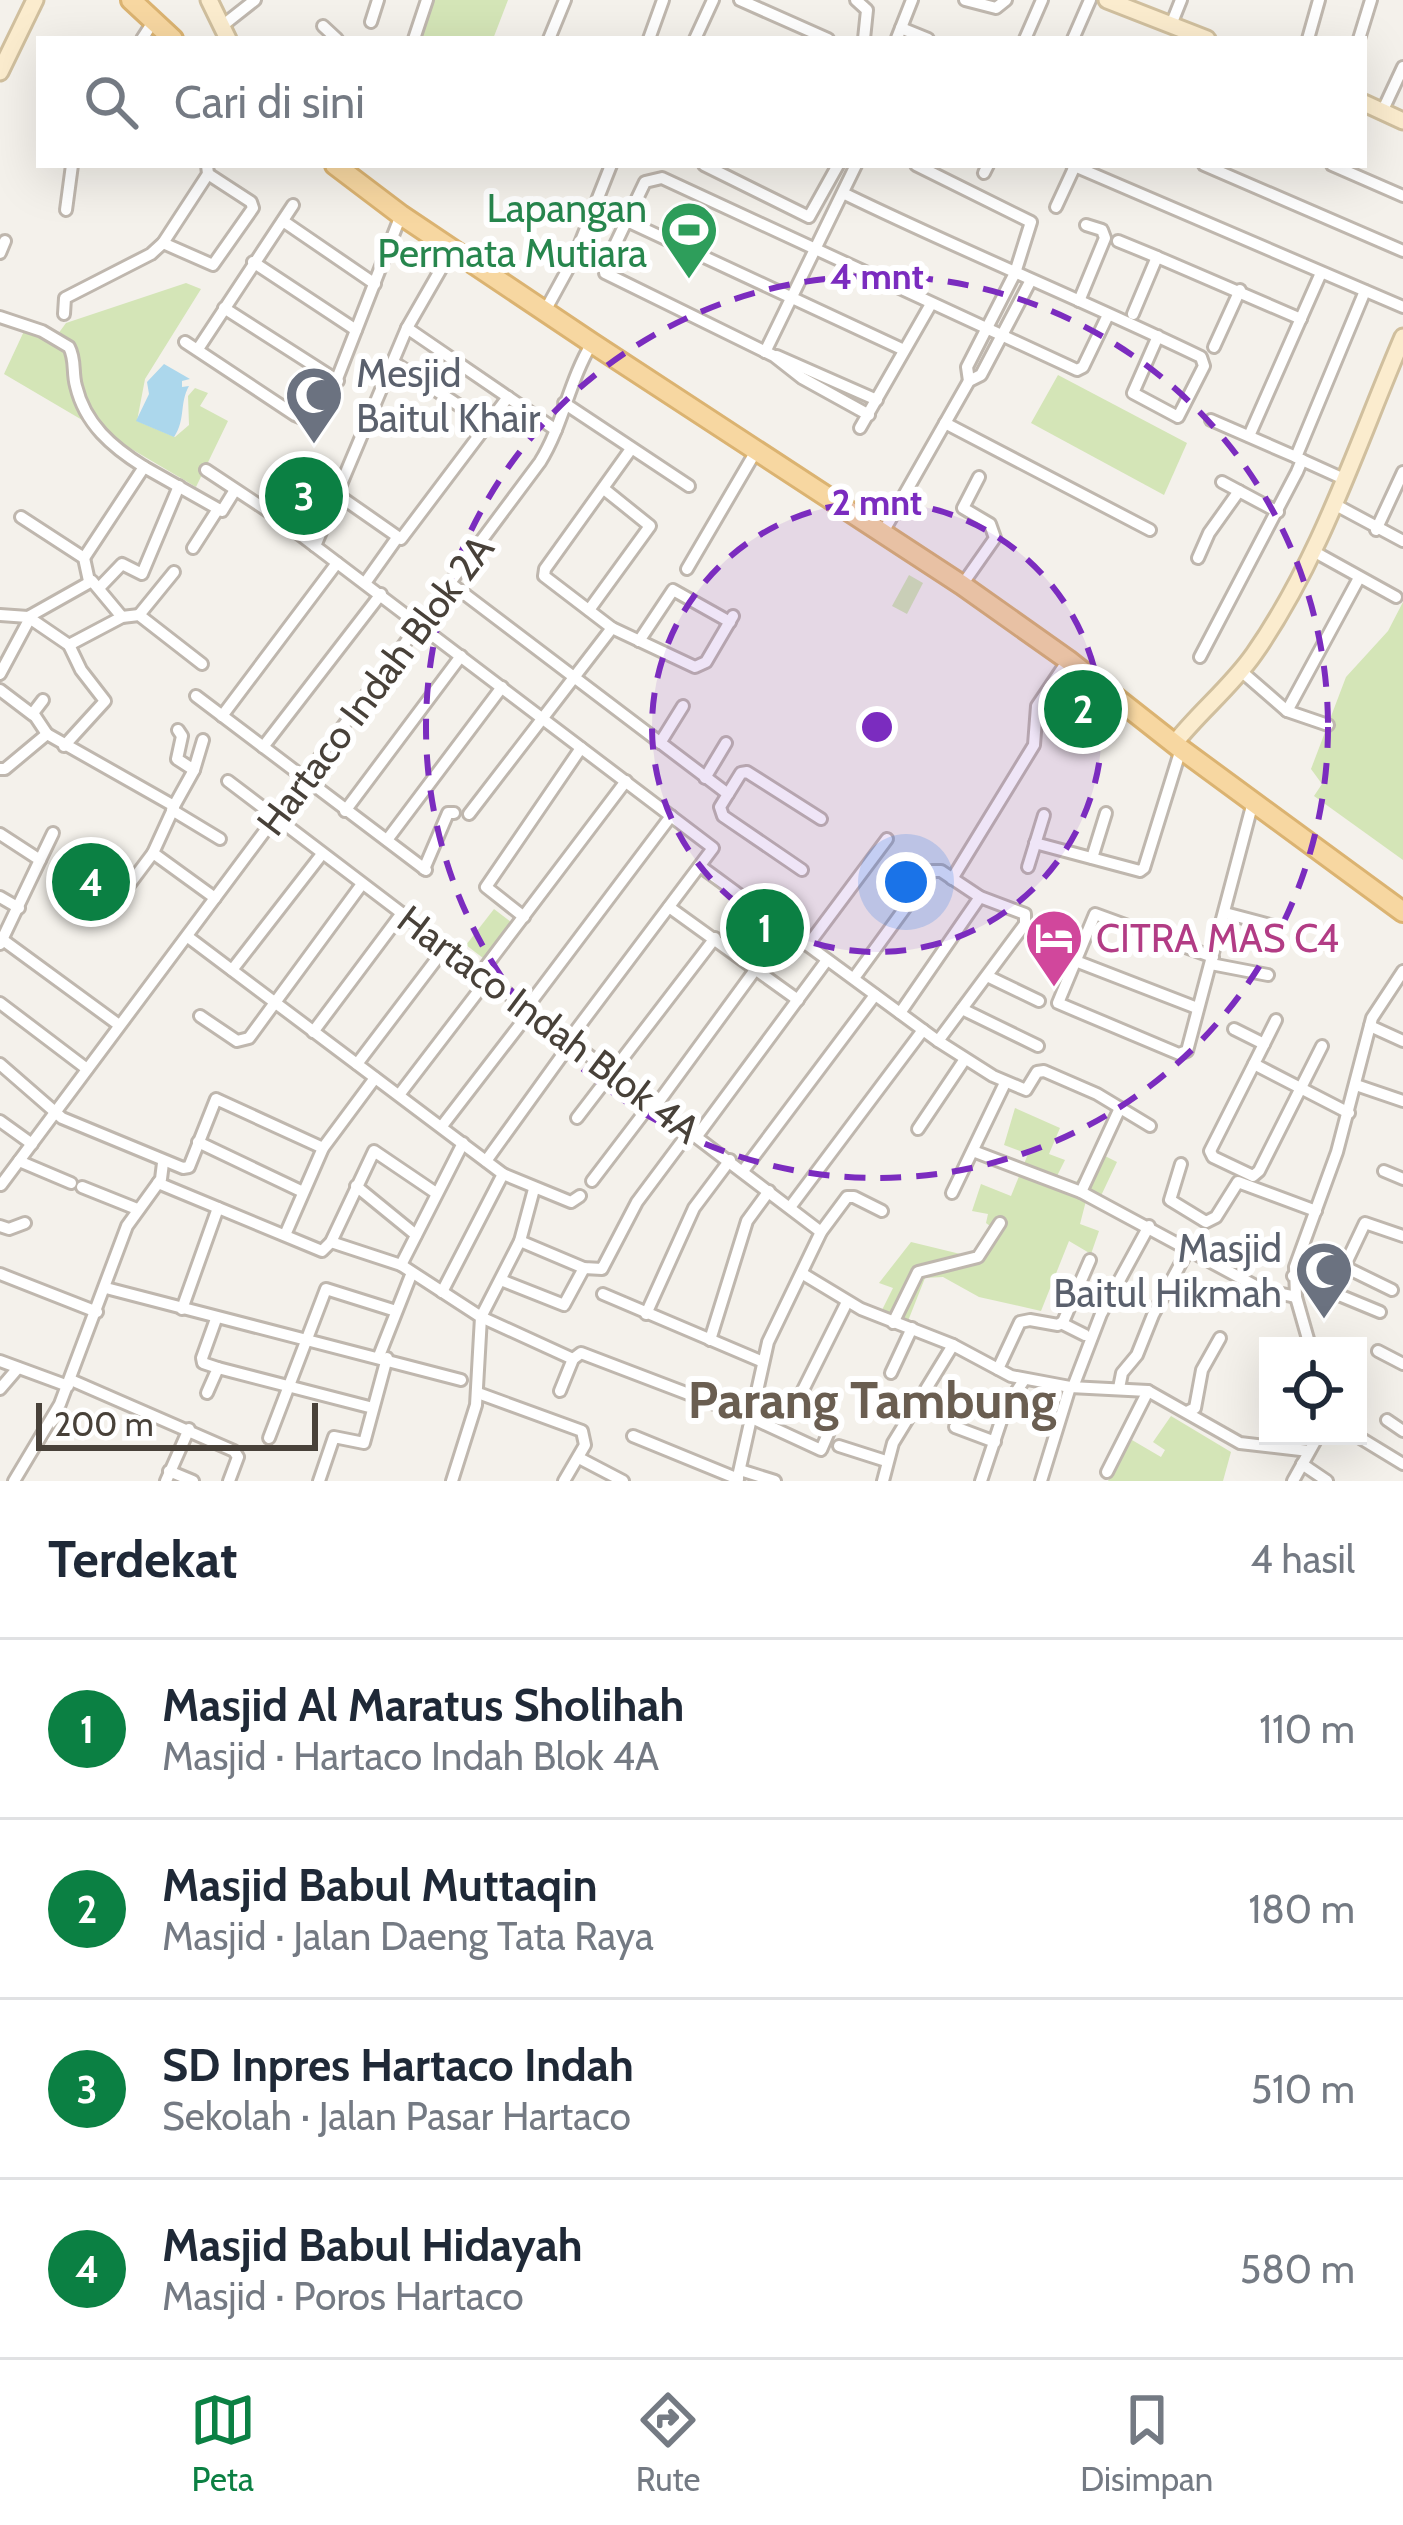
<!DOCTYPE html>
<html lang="id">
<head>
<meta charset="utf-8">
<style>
  :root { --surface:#fff; --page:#f6f6f7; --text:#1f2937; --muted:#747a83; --line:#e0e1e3; --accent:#0b8043 }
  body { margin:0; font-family:Cabin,sans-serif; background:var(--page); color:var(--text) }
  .controls { position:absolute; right:36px; bottom:36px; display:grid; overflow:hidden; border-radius:0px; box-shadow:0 12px 48px #0002 }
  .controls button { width:108px; height:108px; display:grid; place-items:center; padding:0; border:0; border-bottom:3px solid var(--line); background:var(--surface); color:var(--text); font:60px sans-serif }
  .scale { position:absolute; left:36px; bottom:30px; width:282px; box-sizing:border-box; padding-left:12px; border:6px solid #484139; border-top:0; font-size:33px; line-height:42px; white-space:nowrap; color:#484139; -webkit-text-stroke:9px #fff; paint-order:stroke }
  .you { position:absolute; left:906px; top:882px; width:42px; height:42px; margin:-30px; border:9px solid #fff; border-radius:50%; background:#1a73e8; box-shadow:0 0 0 18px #1a73e833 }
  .badge { display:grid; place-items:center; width:78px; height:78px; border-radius:50%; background:var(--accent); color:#fff; font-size:39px; font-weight:700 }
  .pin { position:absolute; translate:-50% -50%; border:6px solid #fff; box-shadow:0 3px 12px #0006 }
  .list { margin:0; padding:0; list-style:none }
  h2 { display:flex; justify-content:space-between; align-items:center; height:156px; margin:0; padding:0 48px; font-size:51px }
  h2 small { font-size:39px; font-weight:400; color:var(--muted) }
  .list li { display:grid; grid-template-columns:78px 1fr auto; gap:36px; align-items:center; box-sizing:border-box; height:180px; padding:0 48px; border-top:3px solid var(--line) }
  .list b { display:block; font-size:45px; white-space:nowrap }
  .list p { margin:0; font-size:39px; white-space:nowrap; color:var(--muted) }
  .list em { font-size:39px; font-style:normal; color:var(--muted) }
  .icon { flex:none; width:66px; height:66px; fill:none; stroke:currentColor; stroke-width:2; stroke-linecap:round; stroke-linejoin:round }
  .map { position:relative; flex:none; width:1403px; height:1481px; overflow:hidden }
  .search { position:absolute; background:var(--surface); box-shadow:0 12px 48px #0002; left:36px; right:36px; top:36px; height:132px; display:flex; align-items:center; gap:30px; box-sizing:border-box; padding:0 42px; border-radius:0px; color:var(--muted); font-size:45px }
  .sheet { height:876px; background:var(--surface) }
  nav { display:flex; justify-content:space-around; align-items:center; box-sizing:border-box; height:168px; border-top:3px solid var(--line); background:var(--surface); font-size:33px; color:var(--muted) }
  nav a { display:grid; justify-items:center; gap:6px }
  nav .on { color:var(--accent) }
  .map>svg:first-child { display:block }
</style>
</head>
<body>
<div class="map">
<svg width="1403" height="1481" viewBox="0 0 1403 1481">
  <rect width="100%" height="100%" fill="#f4f1eb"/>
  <g fill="#d4e5b7">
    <polygon points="431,0 508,0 493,39 419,39"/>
    <polygon points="186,283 201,289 145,379 137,421 175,437 189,425 188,396 195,388 208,393 200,406 228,421 196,487 4,374 25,329 58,334 66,323"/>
    <polygon points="1058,375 1187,443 1164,495 1031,423"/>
    <polygon points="909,575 923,583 907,614 892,606"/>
    <polygon points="1403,602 1403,860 1314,796 1322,784 1311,769 1346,677 1388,631"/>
    <polygon points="494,909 511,922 483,958 466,945"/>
    <polygon points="1015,1108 1060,1128 1049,1154 1065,1160 1054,1182 1072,1188 1097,1152 1117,1162 1099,1200 1087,1197 1080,1224 1099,1231 1091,1254 1069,1241 1041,1311 979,1297 943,1277 925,1278 906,1326 880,1314 893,1288 879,1283 911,1242 985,1260 994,1229 986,1223 988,1214 972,1211 981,1184 1011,1196 1028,1154 1004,1145"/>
    <polygon points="1171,1416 1231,1452 1223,1481 1108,1481 1132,1440 1161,1457 1165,1450 1153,1442"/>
  </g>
  <path fill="#acd7ec" d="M164,364L190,379L182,381V387L189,386C179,404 186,419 174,437L136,421L149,394L147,382Z"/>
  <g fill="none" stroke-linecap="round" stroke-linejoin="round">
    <g stroke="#bfb7ae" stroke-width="16">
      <g id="street">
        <polyline points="740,0 828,39"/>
        <polyline points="856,0 867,10 864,39"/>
        <polyline points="965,0 996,8 1006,0"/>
        <polyline points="371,22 378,0"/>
        <polyline points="1171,25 1181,0"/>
        <polyline points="222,26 255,0"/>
        <polyline points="323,26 337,39"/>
        <polyline points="901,28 928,39"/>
        <polyline points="897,38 912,0"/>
        <polyline points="142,39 153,22"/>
        <polyline points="414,39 427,0"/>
        <polyline points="549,39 565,0"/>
        <polyline points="649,39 663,0"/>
        <polyline points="695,39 713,0"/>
        <polyline points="1025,39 1042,0"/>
        <polyline points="1073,39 1090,0"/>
        <polyline points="1308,39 1319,0"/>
        <polyline points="1359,39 1371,0"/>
        <polyline points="1382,112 1403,67"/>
        <polyline points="704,165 809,217 838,165"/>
        <polyline points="916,165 1031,222 1015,273 967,367 969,381"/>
        <polyline points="1072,165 1403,307"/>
        <polyline points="1204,165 1403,251"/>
        <polyline points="1332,165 1403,196"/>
        <polyline points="984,173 988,165"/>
        <path d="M845,194C962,251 1083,300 1201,357L1204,366L1178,417L1133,393L1158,336"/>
        <polyline points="1056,207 1075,166"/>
        <polyline points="66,210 72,165"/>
        <polyline points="283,221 375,284"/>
        <polyline points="627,221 904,350"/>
        <polyline points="1118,241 1157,257"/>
        <polyline points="163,243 213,265 253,208 251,202 208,174"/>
        <polyline points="0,253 5,241"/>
        <polyline points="253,262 356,330"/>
        <polyline points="1079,301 1105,238 1102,230 1086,225"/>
        <polyline points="224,308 338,381"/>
        <polyline points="545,311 575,256 611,165"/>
        <polyline points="64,314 65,298 151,254 163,243 208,174 207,165"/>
        <polyline points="1133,314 1157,257 1301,319"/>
        <path d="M0,317L42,331L69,347C76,360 72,372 76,386C85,424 112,447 144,467"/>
        <polyline points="407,328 556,430"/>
        <polyline points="185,342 295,415 319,425 401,215"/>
        <polyline points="1214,347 1240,290"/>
        <polyline points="198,349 293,205"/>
        <polyline points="765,352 856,165"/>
        <polyline points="777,356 877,400"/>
        <polyline points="393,362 487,424"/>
        <polyline points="564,403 689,486"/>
        <polyline points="869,415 802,378 774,356 605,273 605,266 645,182 662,178 1077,370 1083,367 1108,315"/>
        <polyline points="1211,420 1296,457"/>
        <polyline points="945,423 1150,530"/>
        <polyline points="860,428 931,304"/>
        <polyline points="1249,436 1321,273"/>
        <polyline points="631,449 545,569 544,576 612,628 695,667 706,662 733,616"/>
        <polyline points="1302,460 1344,479"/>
        <polyline points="206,470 274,515 713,848 568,1041"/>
        <polyline points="1222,482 1278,512"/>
        <polyline points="338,495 401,539 508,397"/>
        <polyline points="1334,504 1403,541"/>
        <polyline points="21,517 84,558 89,581"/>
        <polyline points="1376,530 1403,472"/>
        <polyline points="882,534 969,381 981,375 1031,280"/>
        <polyline points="315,546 407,328 453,248"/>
        <polyline points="193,548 218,509"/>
        <polyline points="1313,551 1396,597"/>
        <polyline points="84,558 144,467 222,511 235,490"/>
        <polyline points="1198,558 1209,533 1239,491"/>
        <polyline points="687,569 756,451"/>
        <polyline points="365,583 397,538"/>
        <polyline points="450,583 728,794 741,773 747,772 821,819"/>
        <polyline points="962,585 995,538 990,524 963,508 979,477"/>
        <polyline points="99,588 122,564 142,574 179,486"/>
        <polyline points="589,610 650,526 604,489"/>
        <polyline points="0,615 28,617 92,581 122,617"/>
        <polyline points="139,615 174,572"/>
        <polyline points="28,617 69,645 122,617 139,615 202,664"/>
        <polyline points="639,641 673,590 730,622"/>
        <polyline points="1200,657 1297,472 1302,460 1296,457 1365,291"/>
        <polyline points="1241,671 1287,711"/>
        <polyline points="0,674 30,618"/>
        <polyline points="0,690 33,715"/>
        <polyline points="196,696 426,870"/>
        <polyline points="43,700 33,713 47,734"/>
        <polyline points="222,716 337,563"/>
        <polyline points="1328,725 1287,711 1359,578"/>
        <polyline points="178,730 182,736 177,759 194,770"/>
        <polyline points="660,743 683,706"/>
        <polyline points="64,746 105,701 81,670 69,645"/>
        <polyline points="263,747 381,594"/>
        <polyline points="0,769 5,769 47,734 174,806 194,770 203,740"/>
        <polyline points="705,778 726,743"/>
        <polyline points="228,781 821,1232"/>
        <polyline points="728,794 720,807 723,816 802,870"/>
        <polyline points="172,810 220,839"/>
        <polyline points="345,811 461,656"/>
        <polyline points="469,814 612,628"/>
        <polyline points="0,834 40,860 0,944"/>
        <polyline points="387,840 502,687"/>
        <polyline points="1035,843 1140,871 1144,868 1181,749"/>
        <polyline points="153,853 174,807"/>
        <polyline points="1092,858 1106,813"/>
        <polyline points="40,860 53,833"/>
        <polyline points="700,866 938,1041 993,1076 1026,1090 1037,1072 1044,1071 1097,1094 1150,1126"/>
        <polyline points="1028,867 1044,815"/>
        <polyline points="424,869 448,813 454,813"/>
        <polyline points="952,879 1034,745 1037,706 1068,660"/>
        <polyline points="0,897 19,908"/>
        <polyline points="669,907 798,1000"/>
        <polyline points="108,913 153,853 215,898"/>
        <polyline points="1225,913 1274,926"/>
        <polyline points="524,917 486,887 581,748"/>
        <polyline points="188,937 503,1174 571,1202 580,1196"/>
        <polyline points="3,940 119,1025"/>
        <polyline points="808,945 887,839"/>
        <polyline points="1213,957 1095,914 1058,1003 1179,1054 1187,1051 1253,802"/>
        <polyline points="1073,960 1197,1008"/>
        <polyline points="1211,964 1268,975"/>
        <polyline points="232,970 322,854"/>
        <polyline points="480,974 626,781"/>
        <polyline points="987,976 1039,1001"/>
        <polyline points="854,978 932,871 941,871 980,897 1025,914 1025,924 938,1041"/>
        <polyline points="0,1003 87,1069"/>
        <polyline points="962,1009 1038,1046"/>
        <polyline points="525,1010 671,816"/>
        <polyline points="900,1013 980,897"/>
        <polyline points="200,1016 237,1041 249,1038 362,884"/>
        <polyline points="1276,1020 1254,1064 1349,1113"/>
        <polyline points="1370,1026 1403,1041"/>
        <polyline points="1234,1029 1264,1044"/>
        <polyline points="313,1032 402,913"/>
        <polyline points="0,1064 62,1118 183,1168 189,1167 216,1099 323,1148"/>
        <polyline points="357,1064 445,948"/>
        <polyline points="1254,1064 1210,1151 1213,1157 1253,1176 1259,1171 1322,1046"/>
        <polyline points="1356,1085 1403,1101"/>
        <polyline points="399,1095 487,980"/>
        <polyline points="657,1104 755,970"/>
        <polyline points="577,1118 715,938"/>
        <polyline points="0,1121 32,1144"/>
        <polyline points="442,1126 529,1013"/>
        <polyline points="918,1129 965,1059"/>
        <polyline points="697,1136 827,960"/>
        <polyline points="198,1142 303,1192"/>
        <polyline points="973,1151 1081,1192 1263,1290 1296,1297"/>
        <polyline points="19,1161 71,1183"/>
        <polyline points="486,1161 571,1043"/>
        <polyline points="1181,1164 1170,1200 1206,1222 1216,1217 1238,1182 1316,1211"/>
        <polyline points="743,1171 875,995"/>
        <polyline points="1384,1171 1403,1179"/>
        <polyline points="592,1181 653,1101"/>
        <polyline points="158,1183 322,1251 331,1242 374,1151 436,1193"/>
        <path d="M1,1185L540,462C563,425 569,381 592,343"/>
        <polyline points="356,1186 416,1235"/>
        <polyline points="82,1187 137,1209"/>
        <polyline points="1081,1192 1120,1108"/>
        <polyline points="952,1193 1005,1083"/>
        <polyline points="791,1206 923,1030"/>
        <polyline points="0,1226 9,1229 25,1223"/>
        <polyline points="285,1235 323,1148 375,1078"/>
        <polyline points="520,1241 584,1268 602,1269 637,1202 690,1131"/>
        <polyline points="331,1242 401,1265 481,1317 573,1359"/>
        <polyline points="401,1265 463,1143"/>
        <polyline points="0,1274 97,1312"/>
        <polyline points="803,1274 861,1309 953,1345 1011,1376 1070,1387 1148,1391 1240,1443 1309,1451"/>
        <polyline points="1293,1276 1380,1312"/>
        <polyline points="501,1280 564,1305 584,1268"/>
        <polyline points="106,1288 461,1380"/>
        <polyline points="1392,1290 1349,1269 1346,1263 1365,1223 1403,1236"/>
        <polyline points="442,1292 503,1174"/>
        <polyline points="603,1294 763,1362"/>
        <polyline points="182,1309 218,1208"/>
        <polyline points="646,1314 694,1208 730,1160"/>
        <polyline points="893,1323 918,1272 978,1257 1000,1223"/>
        <polyline points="1061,1323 1085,1335"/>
        <polyline points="710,1340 747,1221 769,1191"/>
        <polyline points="1310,1346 1296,1297 1295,1267 1337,1152 1372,1018 1403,971"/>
        <polyline points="1378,1351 1403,1364"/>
        <polyline points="379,1356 411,1275"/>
        <polyline points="0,1361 68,1386"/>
        <polyline points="218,1368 373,1408"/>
        <polyline points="998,1369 1020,1322 1030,1320 1058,1325 1063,1322 1090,1260"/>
        <polyline points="891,1373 912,1328"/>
        <polyline points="71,1380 234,1451 238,1457 229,1481"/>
        <polyline points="1073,1387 1101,1314 1149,1226"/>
        <polyline points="1119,1388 1122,1373 1137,1355 1153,1315 1189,1248"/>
        <polyline points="0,1389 18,1368"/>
        <polyline points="560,1391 573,1359 581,1353 754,1419 821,1450 834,1420"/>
        <polyline points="207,1393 218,1368 203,1363 202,1358 216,1319"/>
        <polyline points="478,1393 582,1431 585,1445 564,1481"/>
        <polyline points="812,1409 798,1400 847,1302"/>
        <polyline points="1187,1412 1195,1408 1202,1370 1220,1338"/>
        <polyline points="1387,1420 1403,1431"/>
        <polyline points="955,1427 995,1442"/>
        <polyline points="633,1436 738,1479"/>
        <polyline points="1357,1436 1403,1464"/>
        <polyline points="269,1438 326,1289 396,1311"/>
        <polyline points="839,1446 886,1461"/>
        <polyline points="579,1458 623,1481"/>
        <polyline points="1302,1464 1327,1481"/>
        <polyline points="740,1470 775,1481"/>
        <polyline points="169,1471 193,1481"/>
        <polyline points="1107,1472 1148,1391"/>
        <polyline points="14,1481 60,1404 127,1226 161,1179 163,1163"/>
        <polyline points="166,1481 189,1429"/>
        <polyline points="319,1481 334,1437 364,1443 387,1358"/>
        <polyline points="452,1481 476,1405 481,1317 520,1241 534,1189"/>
        <polyline points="737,1481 768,1342 821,1232 847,1197 854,1197 882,1211"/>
        <polyline points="883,1481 893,1443 953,1345"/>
        <polyline points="981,1481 1005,1409 1024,1380"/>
        <polyline points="1041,1481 1070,1387"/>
        <polyline points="1293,1481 1318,1436"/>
      </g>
    </g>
    <g stroke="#d0bf9e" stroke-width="21">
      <g id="secondary">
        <polyline points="209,0 228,39"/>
        <polyline points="1107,0 1207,39"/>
        <polyline points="0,72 35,0"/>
        <polyline points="1364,103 1403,121"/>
        <path d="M1174,744C1199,712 1231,687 1254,654C1321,558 1357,444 1403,337"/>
      </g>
    </g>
    <g stroke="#dbb371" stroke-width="24">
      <g id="primary">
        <polyline points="131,0 173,39"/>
        <polyline points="335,165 401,215 592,343 962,585 1068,660 1181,749 1403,912"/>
      </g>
    </g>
    <use href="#street" stroke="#fff" stroke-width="10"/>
    <use href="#secondary" stroke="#fbecce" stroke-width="15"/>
    <use href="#primary" stroke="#f7d7a1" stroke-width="18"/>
  </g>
  <circle cx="877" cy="727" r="225" fill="#7b2cbf" fill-opacity=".12"/>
  <g fill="none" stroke="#7b2cbf" stroke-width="6" stroke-dasharray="21 15">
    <circle cx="877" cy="727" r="225"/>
    <circle cx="877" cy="727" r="451"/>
  </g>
  <defs>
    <g id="stadium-pin" transform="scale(3)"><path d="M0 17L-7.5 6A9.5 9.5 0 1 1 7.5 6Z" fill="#2e9e5b" stroke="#fff"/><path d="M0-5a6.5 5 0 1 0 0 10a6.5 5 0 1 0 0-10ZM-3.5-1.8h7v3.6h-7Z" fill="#fff"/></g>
    <g id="mosque-pin" transform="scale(3)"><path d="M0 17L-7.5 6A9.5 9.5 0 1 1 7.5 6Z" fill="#6b7280" stroke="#fff"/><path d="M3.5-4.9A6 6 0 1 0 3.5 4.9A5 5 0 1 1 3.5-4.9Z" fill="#fff"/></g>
    <g id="hotel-pin" transform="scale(3)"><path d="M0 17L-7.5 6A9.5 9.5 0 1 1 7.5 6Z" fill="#d1479c" stroke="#fff"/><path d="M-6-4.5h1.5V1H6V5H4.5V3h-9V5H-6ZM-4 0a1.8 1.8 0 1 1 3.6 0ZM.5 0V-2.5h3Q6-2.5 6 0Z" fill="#fff"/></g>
  </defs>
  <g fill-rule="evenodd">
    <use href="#stadium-pin" x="689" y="230"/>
    <use href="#mosque-pin" x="314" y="395"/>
    <use href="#hotel-pin" x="1054" y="938"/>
    <use href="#mosque-pin" x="1324" y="1270"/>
  </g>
  <g text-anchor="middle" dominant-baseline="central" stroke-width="12" stroke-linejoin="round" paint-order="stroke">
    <g font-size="39" fill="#27864d" stroke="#fff" text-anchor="end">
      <text x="647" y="208">Lapangan<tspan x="647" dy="45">Permata Mutiara</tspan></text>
    </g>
    <g font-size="39" fill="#5b616d" stroke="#fff" text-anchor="start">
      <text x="356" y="373">Mesjid<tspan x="356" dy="45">Baitul Khair</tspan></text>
      <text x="1282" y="1248" text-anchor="end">Masjid<tspan x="1282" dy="45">Baitul Hikmah</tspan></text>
    </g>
    <g font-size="39" fill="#484139" stroke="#fff">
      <text transform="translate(375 685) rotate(-53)">Hartaco Indah Blok 2A</text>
      <text transform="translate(549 1024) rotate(37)">Hartaco Indah Blok 4A</text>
    </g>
    <g font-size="39" fill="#b23c85" stroke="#fff" text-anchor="start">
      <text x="1096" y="938">CITRA MAS C4</text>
    </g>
    <g font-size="51" font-weight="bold" fill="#6a5e51" stroke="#fff">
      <text x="872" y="1400">Parang Tambung</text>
    </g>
  </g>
  <circle cx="877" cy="727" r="18" fill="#7b2cbf" stroke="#fff" stroke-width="6"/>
  <g font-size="36" text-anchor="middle" font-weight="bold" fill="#7b2cbf" stroke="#fff" stroke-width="12" stroke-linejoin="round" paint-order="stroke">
    <text x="877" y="289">4 mnt</text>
    <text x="877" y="515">2 mnt</text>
  </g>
</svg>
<div class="controls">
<button><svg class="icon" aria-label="locate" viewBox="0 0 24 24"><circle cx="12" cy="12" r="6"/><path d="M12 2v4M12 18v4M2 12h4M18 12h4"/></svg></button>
</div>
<div class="scale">200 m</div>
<div class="you"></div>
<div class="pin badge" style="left:765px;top:928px">1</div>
<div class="pin badge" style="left:1083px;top:709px">2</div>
<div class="pin badge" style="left:304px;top:496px">3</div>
<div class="pin badge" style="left:91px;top:882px">4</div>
<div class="search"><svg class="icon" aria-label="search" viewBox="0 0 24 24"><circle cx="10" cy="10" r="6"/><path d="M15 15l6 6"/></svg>Cari di sini</div>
</div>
<section class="sheet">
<h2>Terdekat<small>4 hasil</small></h2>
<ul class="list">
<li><span class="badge">1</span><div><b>Masjid Al Maratus Sholihah</b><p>Masjid · Hartaco Indah Blok 4A</p></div><em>110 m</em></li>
<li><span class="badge">2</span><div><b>Masjid Babul Muttaqin</b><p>Masjid · Jalan Daeng Tata Raya</p></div><em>180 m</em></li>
<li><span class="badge">3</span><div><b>SD Inpres Hartaco Indah</b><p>Sekolah · Jalan Pasar Hartaco</p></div><em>510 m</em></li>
<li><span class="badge">4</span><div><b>Masjid Babul Hidayah</b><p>Masjid · Poros Hartaco</p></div><em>580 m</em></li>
</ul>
</section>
<nav>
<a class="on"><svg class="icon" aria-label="map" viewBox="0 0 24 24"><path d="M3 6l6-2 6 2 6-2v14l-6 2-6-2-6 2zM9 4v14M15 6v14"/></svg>Peta</a>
<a><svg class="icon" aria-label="directions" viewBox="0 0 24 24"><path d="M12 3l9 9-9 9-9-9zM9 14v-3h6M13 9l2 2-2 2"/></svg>Rute</a>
<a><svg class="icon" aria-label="saved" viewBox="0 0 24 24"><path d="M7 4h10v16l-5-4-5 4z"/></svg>Disimpan</a>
</nav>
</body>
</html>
